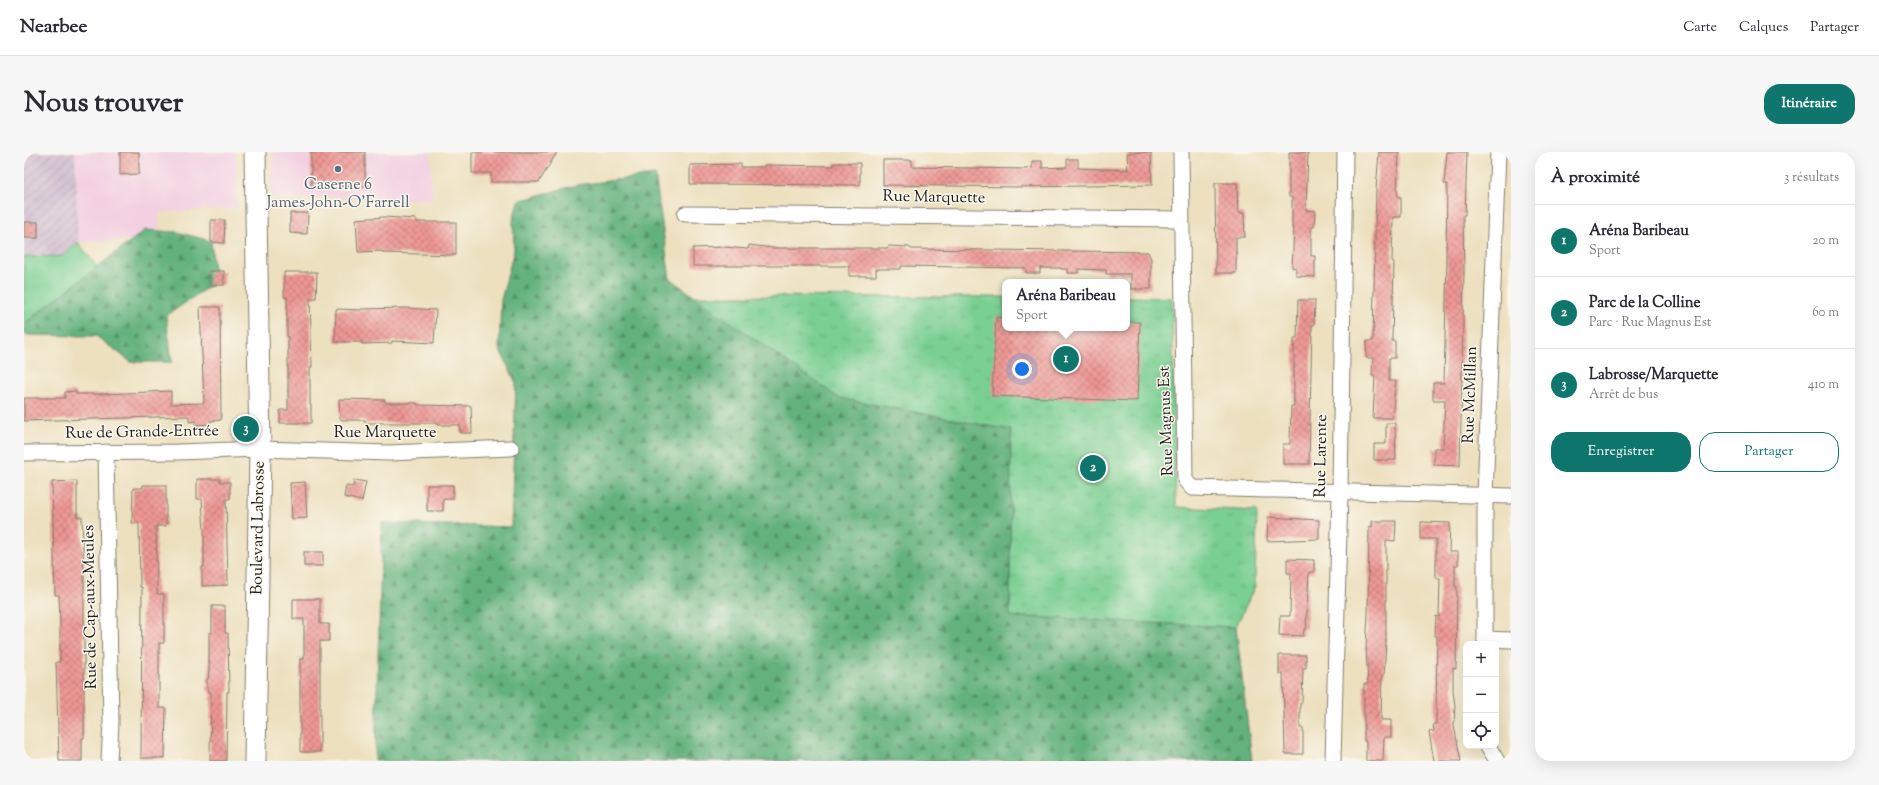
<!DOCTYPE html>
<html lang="fr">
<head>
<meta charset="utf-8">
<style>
  :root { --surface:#fff; --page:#f7f7f7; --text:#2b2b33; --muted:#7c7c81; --line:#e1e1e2; --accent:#0f766e }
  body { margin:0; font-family:"Sorts Mill Goudy",serif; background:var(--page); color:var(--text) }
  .controls { position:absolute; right:12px; bottom:12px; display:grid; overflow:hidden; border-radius:8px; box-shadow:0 4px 16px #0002 }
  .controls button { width:36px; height:36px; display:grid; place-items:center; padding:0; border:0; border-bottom:1px solid var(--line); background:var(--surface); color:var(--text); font:20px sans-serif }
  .you { position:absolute; left:998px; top:217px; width:14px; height:14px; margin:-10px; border:3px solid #fff; border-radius:50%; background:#1a73e8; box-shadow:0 0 0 6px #1a73e833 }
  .badge { display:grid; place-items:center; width:26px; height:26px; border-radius:50%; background:var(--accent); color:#fff; font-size:13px; font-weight:700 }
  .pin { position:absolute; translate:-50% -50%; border:2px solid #fff; box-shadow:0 1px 4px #0006 }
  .popup { position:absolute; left:978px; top:127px; width:128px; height:52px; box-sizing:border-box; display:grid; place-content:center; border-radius:8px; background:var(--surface); filter:drop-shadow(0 1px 3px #0005); font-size:13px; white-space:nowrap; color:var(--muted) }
  .popup b { font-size:15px; color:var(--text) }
  .popup::after { content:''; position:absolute; left:50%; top:100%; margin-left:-8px; border:8px solid transparent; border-top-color:var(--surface) }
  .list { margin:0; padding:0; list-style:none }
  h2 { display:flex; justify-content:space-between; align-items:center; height:52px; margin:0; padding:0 16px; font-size:17px }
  h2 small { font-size:13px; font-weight:400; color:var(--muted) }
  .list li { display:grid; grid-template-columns:26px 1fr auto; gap:12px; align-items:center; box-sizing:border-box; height:72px; padding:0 16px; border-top:1px solid var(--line) }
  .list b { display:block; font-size:15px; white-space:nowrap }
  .list p { margin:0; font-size:13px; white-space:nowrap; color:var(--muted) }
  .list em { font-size:13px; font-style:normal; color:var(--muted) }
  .actions { display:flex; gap:8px; padding:12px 16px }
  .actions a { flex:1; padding:9px 0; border:1px solid var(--accent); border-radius:16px; text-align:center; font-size:14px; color:var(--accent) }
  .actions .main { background:var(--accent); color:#fff }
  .icon { flex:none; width:22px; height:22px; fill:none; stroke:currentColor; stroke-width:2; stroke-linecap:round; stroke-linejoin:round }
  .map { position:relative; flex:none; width:1487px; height:609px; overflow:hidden; border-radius:16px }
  header { display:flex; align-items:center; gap:24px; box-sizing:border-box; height:56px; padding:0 20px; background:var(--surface); border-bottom:1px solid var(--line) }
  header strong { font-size:19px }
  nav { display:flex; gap:22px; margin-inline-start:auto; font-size:14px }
  .intro { display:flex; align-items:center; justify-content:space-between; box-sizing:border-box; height:96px; padding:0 24px }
  h1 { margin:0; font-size:28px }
  .button { padding:10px 18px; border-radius:16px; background:var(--accent); color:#fff; font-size:14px; font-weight:700 }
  main { display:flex; gap:24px; padding:0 24px }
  aside { flex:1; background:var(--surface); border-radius:16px; box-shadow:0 4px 16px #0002 }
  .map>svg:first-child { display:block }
</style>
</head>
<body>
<header>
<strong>Nearbee</strong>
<nav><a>Carte</a><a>Calques</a><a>Partager</a></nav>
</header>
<div class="intro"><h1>Nous trouver</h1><a class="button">Itinéraire</a></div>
<main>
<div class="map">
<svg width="1487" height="609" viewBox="0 0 1487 609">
  <defs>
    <pattern id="industrial-furrows" width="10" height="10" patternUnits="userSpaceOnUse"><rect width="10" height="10" fill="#cfbdcf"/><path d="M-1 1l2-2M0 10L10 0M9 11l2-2" fill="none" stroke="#b1a2b1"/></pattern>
    <pattern id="forest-firs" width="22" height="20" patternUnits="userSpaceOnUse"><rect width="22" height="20" fill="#63b27d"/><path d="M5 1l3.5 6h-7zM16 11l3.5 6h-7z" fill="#519066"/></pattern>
    <pattern id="park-tufts" width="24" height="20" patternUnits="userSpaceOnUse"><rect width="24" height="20" fill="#7acf93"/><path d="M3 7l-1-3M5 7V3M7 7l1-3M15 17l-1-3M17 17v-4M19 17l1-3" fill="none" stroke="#69b17e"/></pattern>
    <pattern id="building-cross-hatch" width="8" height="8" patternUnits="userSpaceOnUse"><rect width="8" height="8" fill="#ee9794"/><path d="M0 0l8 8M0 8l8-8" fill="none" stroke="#c07a78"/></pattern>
  </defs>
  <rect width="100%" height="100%" fill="#fbf7ec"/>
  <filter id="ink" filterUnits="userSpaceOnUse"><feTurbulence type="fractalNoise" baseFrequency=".025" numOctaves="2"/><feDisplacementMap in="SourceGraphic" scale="8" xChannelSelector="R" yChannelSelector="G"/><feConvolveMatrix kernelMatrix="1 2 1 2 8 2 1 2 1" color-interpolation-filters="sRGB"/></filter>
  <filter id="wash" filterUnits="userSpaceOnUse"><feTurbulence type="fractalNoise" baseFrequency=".012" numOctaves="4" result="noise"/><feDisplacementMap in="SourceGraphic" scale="16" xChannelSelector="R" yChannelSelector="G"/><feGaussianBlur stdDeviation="0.9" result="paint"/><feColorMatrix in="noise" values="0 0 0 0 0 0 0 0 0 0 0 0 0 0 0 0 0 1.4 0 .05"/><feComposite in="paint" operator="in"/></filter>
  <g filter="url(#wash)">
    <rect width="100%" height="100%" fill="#ece0bf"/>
    <g fill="#f2cfe1">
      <polygon points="51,0 212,0 214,56 135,61 135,87 54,90"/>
      <polygon points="249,0 407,0 408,47 247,45"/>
    </g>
    <polygon fill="url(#industrial-furrows)" points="0,0 51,0 54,90 39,104 0,105"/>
    <polygon fill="#7acf93" stroke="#4b7658" points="54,90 73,115 0,172 0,105 39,104"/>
    <g fill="url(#forest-firs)" stroke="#40674c">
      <polygon points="631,23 646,127 815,246 987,278 986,464 1212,475 1228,609 351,609 358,371 487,375 492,231 475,196 477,148 490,98 489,69 494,49 553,33"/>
      <polygon points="121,78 153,80 187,89 191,130 142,164 148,210 107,210 72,184 0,183 0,172"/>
    </g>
    <polygon fill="url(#park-tufts)" stroke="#4b7658" points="669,144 981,145 981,176 1103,176 1103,145 1148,146 1152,355 1233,359 1231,434 1212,475 986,464 987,278 815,246"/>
    <g id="blocks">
      <g fill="url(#building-cross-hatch)">
        <polygon points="96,0 115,0 115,22 96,23"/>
        <polygon points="287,0 341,0 341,35 287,34"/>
        <polygon points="448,0 533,0 515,30 467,30 467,21 448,21"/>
        <polygon points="1127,0 1128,33 992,35 859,33 859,8 888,8 888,15 1002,17 1008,16 1008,9 1018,9 1018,16 1043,15 1043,7 1054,7 1054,16 1104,18 1103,1"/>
        <polygon points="1265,0 1284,0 1282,58 1291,59 1290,75 1287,75 1287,104 1291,104 1291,125 1272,124 1272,115 1268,116 1270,76 1268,76 1268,45 1265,45"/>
        <polygon points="1355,0 1375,0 1373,38 1374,45 1377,45 1377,65 1369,65 1368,109 1370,110 1368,189 1371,189 1371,206 1365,206 1365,229 1372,229 1368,266 1349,266 1351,224 1348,224 1349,206 1342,206 1343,189 1349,189 1352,38"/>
        <polygon points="1423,0 1443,0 1441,63 1439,63 1440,119 1436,314 1410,313 1410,296 1419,296 1421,248 1409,248 1409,231 1420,231 1423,108 1422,108 1423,32 1420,32"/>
        <polygon points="810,11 836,11 836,33 666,32 666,13 717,12 717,15 740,15 740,13 745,13 810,14"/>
        <polygon points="1191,31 1213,31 1214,61 1220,61 1221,85 1212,85 1212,121 1192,121"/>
        <polygon points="266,61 284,61 283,82 266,81"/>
        <polygon points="360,65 392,67 392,70 432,70 432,103 359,101 359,99 334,100 332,67"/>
        <polygon points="187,68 201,68 200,91 187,90"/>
        <rect x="0" y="70" width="14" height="16"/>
        <polygon points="725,93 749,96 863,96 865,94 885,95 887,97 1124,100 1127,107 1127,137 1107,137 1107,122 1082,122 1082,118 1054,117 1054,121 1043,121 1043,117 1037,117 1037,116 1016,116 1016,121 1002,121 1002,116 877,114 877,117 852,117 852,124 825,124 825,114 669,114 669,96 700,95 724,97"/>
        <rect x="185" y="119" width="15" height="14"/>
        <polygon points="260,120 293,120 292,146 286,146 288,215 286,215 286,253 287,253 287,271 256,271 256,258 264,258 264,184 263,184 263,145 260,145"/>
        <polygon points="1274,148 1291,148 1290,173 1288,173 1285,312 1259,312 1259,292 1266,292 1267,254 1270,254 1270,186 1273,186"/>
        <polygon points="176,155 196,155 197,268 186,269 186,272 172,273 172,269 165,270 165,264 0,269 0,246 41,246 41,240 52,239 52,242 79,242 147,239 147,252 180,251"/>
        <polygon points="382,156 412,158 410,191 368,189 368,191 338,192 338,190 311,190 312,157 337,158 337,157"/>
        <polygon points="972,165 981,166 981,176 1103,176 1103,170 1116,170 1113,249 968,244"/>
        <polygon points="315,247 361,248 361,251 393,251 393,253 447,254 448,281 436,281 436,273 413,273 413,271 341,271 341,268 318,268 316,266"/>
        <polygon points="1362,271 1371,271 1372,308 1350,308 1350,292 1362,292"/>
        <polygon points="173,327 196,327 196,330 206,330 206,347 202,347 204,433 178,434 178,415 180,415 180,380 178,347 173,347"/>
        <polygon points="330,328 342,330 338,349 320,345 322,334 329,335"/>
        <polygon points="53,329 53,365 58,365 60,424 60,586 58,586 58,609 35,609 32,510 36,510 36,467 35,443 31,443 28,330"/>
        <polygon points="281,330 283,366 268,367 266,331"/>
        <polygon points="119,333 142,333 142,374 132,374 133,442 140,442 140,491 135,491 135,556 142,556 141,606 117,606 118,435 116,435 115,371 108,371 109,336 119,336"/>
        <polygon points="403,333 429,333 429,347 419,347 419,359 403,359"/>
        <polygon points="1244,365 1295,368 1295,387 1243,389"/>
        <polygon points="1348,369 1372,369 1371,389 1362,388 1362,489 1360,524 1358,524 1357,568 1367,568 1367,585 1360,585 1359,609 1342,609 1342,589 1340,589 1340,532 1344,532 1342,496 1344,462 1345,374 1348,375"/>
        <polygon points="1397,370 1426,371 1425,400 1434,400 1434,413 1431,413 1431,435 1433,435 1432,517 1429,516 1429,538 1431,554 1430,574 1437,609 1410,609 1405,580 1410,579 1409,572 1412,572 1413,484 1411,484 1412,464 1415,465 1416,426 1412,426 1412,387 1397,387"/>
        <rect x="280" y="400" width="19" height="14"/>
        <polygon points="1263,407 1290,408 1290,420 1285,420 1282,477 1280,477 1279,484 1255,483 1256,464 1266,464 1267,421 1263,421"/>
        <polygon points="269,447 296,447 296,472 305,472 305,489 296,489 296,600 276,600 276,507 280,507 280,467 269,467"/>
        <polygon points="188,454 201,454 201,481 204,481 205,540 203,540 202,609 186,609 187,540 184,540 183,536 183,527 184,527 185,518 185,481 188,481"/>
        <polygon points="1255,503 1282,503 1282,516 1279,516 1278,551 1276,551 1276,576 1279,576 1279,602 1261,602 1259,522 1255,522"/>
      </g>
    </g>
  </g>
  <g filter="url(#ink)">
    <use href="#blocks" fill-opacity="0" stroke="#847e6e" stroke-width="1"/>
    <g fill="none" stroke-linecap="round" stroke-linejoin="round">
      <g stroke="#847e6e" stroke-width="17">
        <g id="minor">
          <polyline points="1157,0 1161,328 1168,336 1487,344"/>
          <polyline points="661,62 1157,67"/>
          <polyline points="82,300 87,570 85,609"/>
          <polyline points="0,301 154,300 236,297 365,301 487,296"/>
          <polyline points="1461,487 1487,488"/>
          <polyline points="1461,492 1461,344 1474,0"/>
          <polyline points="1464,594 1473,609"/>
          <polyline points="1309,609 1316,341 1321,0"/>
        </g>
      </g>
      <g stroke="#847e6e" stroke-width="23">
        <polyline id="secondary" points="231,0 236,297 231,609"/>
      </g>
      <use href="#minor" stroke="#fff" stroke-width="15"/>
      <use href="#secondary" stroke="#fff" stroke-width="21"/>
    </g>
  </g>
  <circle fill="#5c6f8a" stroke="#fbf7ec" stroke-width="1.5" cx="314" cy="17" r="4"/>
  <g text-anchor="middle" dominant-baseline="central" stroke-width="3" stroke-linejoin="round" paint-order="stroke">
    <g font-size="16" fill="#4e5e75" stroke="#fbf7ec">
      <text x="314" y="33">Caserne 6<tspan x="314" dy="18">James-John-O'Farrell</tspan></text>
    </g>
    <g font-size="16" fill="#1c1c1c" stroke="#fbf7ec">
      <text transform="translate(910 46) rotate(1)">Rue Marquette</text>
      <text transform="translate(1447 243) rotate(-88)">Rue McMillan</text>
      <text transform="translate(1143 269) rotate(-92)">Rue Magnus Est</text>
      <text transform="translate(118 281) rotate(-1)">Rue de Grande-Entrée</text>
      <text x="361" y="281">Rue Marquette</text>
      <text transform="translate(1298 304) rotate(-89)">Rue Larente</text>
      <text transform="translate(235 376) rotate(-89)">Boulevard Labrosse</text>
      <text transform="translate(67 455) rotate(-91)">Rue de Cap-aux-Meules</text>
    </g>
  </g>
</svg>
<div class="controls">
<button>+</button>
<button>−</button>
<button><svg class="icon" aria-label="locate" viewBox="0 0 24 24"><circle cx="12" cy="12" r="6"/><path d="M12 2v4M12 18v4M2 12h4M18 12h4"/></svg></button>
</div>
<div class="you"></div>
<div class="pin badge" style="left:1042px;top:207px">1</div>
<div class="popup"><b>Aréna Baribeau</b>Sport</div>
<div class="pin badge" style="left:1069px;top:316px">2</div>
<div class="pin badge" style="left:222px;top:277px">3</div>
</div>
<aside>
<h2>À proximité<small>3 résultats</small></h2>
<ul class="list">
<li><span class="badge">1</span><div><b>Aréna Baribeau</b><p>Sport</p></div><em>20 m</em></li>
<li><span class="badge">2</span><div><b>Parc de la Colline</b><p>Parc · Rue Magnus Est</p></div><em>60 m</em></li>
<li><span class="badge">3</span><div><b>Labrosse/Marquette</b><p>Arrêt de bus</p></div><em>410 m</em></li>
</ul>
<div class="actions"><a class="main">Enregistrer</a><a>Partager</a></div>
</aside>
</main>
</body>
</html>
